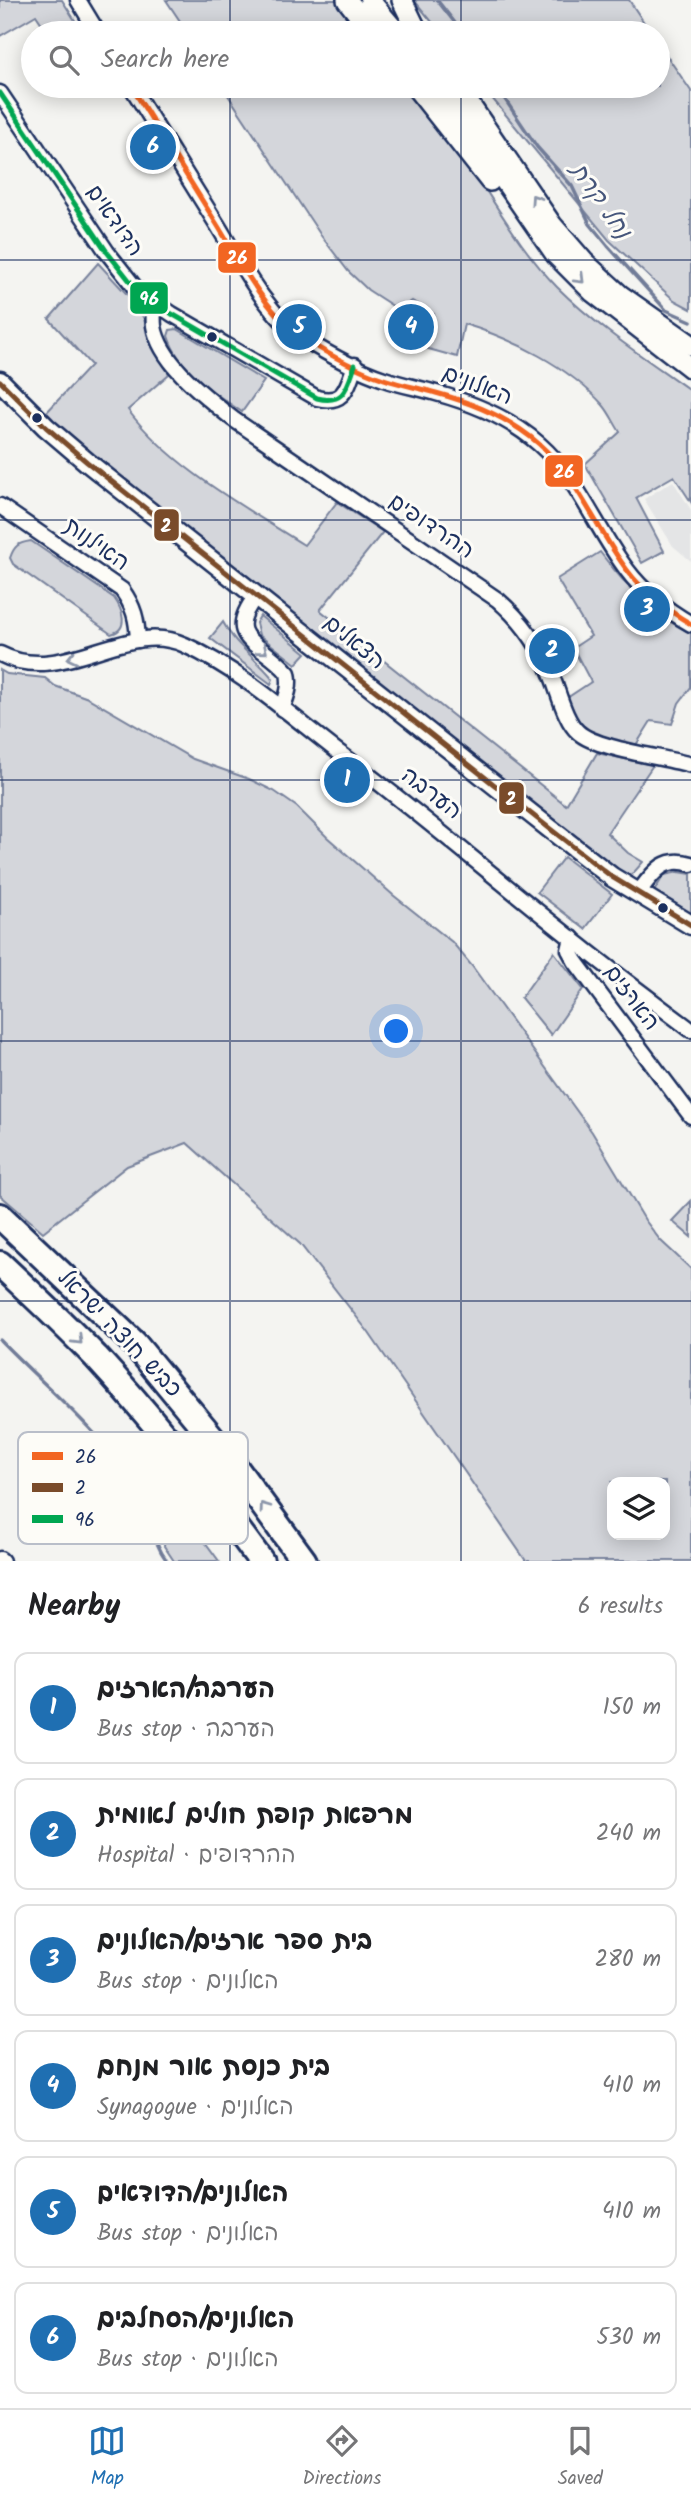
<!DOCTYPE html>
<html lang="en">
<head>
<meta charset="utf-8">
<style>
  :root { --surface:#fff; --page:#f2f2f2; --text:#202124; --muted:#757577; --line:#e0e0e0; --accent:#1f6fb2 }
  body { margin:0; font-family:Kalam,"Playpen Sans Hebrew",sans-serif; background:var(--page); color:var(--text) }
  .controls { position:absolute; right:21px; bottom:21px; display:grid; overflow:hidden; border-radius:14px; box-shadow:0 4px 18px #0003 }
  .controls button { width:63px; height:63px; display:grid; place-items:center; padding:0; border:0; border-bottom:2px solid var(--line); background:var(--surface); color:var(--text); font:35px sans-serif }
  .you { position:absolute; left:397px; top:1032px; width:24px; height:24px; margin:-18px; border:5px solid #fff; border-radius:50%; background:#1a73e8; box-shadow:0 0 0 10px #1a73e833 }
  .badge { display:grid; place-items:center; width:46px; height:46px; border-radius:50%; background:var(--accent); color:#fff; font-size:23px; font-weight:700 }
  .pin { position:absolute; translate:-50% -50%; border:4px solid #fff; box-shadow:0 2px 7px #0006 }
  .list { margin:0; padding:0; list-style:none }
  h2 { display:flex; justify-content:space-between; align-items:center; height:91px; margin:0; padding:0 28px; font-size:30px }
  h2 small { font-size:23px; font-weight:400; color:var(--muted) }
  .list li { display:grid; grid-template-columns:46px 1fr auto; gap:21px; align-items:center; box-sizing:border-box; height:112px; margin:0 14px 14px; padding:0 14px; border:2px solid var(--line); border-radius:14px }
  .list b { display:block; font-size:26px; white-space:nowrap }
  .list p { margin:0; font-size:23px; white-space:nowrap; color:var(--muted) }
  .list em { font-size:23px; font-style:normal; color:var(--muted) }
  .icon { flex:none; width:38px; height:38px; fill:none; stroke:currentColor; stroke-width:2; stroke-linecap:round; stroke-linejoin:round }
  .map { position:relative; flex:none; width:691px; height:1561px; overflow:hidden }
  .search { position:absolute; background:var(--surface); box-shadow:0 4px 18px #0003; left:21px; right:21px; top:21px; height:77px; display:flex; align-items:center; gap:18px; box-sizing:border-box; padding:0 24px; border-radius:38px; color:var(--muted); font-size:26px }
  .sheet { height:847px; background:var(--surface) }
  nav { display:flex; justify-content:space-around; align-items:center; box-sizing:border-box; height:98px; border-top:2px solid var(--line); background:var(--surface); font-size:19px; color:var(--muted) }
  nav a { display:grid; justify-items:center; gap:4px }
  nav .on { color:var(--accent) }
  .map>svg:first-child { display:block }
</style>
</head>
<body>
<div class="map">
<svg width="691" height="1561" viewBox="0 0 691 1561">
  <rect width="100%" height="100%" fill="#f4f4f1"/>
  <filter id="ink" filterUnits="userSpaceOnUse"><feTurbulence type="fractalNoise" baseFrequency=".0143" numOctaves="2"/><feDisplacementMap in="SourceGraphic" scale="14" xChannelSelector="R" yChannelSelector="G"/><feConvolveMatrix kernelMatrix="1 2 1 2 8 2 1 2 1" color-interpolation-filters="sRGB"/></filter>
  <g filter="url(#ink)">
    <polygon fill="#e4e5e6" points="673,481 691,510 691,561 673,546 644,499"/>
    <g fill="#d4d6db" stroke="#78829c" stroke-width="2" fill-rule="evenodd">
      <polygon points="0,0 62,0 83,33 48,33 36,15 0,36"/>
      <polygon points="166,0 340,0 367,33 188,33"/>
      <polygon points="414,0 629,0 651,33 441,33"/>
      <polygon points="658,43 691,91 691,309 674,300 609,240 482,86 658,86"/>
      <path d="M222,86H409C426,108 445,130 461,153C493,198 518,247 557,287C597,327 645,358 691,391V502L674,476L636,498L664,551L642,563L585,464L620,432C614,423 610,413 603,405C568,366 513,339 464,324L457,357L425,348L434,314L412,301L399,310L368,290L348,271L322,237Z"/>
      <path d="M98,263L136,304L144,319L151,344L169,374L128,410C172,468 243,506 304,545L337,502L383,532L320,610L566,805L597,753L653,765L607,833L628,853L643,862L629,878L157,508L45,414L91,365L49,319Z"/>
      <path d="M177,329L264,381L242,412C214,393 179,370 168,336L170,330Z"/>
      <path d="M31,541L114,598C122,609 130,629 111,634L13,564L10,558C14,546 18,543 31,541Z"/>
      <path d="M600,552C625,585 653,616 691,633V687L679,703L672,724L651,721L636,745C596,735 583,740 567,698L591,682L573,648L591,636L557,579Z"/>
      <polygon points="260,616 306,653 296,664 259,635 256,623"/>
      <path d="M223,622C235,646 257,658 273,679L271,684L210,638Z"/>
      <path d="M0,670L7,674L45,678L55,686L88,698L193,759L249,779L274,791L297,807L327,837L393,895L452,942L472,966L592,1132L645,1220L660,1240L691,1269V1561H526L369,1333L300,1244L187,1143L127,1166L43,1232L0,1195ZM612,1482H665V1535H612Z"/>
      <polygon points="564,857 612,894 585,929 537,892"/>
      <polygon points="679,872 691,874 691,916 653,893 664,875"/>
      <polygon points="554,952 583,989 551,1035 521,998"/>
      <polygon points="691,1201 691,1237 672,1221"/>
      <polygon points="169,1493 219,1561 174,1561 164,1546"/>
    </g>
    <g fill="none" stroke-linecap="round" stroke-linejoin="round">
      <g stroke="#717c98" stroke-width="3.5">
        <polyline points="437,0 463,33"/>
        <polyline points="496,86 537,147 572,186 590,224 608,246 666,310 691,321"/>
        <path d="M0,1340C45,1387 111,1439 140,1496C151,1518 152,1541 167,1561"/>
      </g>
      <g stroke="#1b2f5e" stroke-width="19">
        <g id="minor">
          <polyline points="78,0 98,33"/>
          <path d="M131,86C160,132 189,179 218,226C240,262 267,315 304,339C328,354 357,370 384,379C401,385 419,388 436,393C473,403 510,418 539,444C578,478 596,529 627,570C644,593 667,610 691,624"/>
          <path d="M0,93L107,252L137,290L172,314L317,398C345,405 347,387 355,365"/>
          <path d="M154,303C154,310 153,319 154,326C160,363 206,397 233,419L498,600C522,621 539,644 551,674C558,690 565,721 578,732C596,749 664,757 691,765"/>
          <path d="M0,506L122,590C134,607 137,619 138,640"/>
          <path d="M256,596C221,641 263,642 288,673C291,686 287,696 282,709"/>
          <path d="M0,654C63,687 126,618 185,645C240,670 289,714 337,751C421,813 499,882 581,946C617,975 654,1002 691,1030"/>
          <path d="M638,893C653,873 664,855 691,864"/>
          <polyline points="572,938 569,950 575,961 691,1116"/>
          <polyline points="0,1559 2,1561"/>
        </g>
      </g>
      <g stroke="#1b2f5e" stroke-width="23">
        <polyline id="tertiary" points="0,381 46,427 87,462 549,828 612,877 691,925"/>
      </g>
      <g stroke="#1b2f5e" stroke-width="24">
        <g id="secondary">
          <polyline points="347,0 373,33"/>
          <polyline points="402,0 418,33"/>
          <polyline points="370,1 397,33"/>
          <polyline points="415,86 490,181"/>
          <polyline points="439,86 556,255 593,292 691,368"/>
          <polyline points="457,86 552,225 584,262 620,295 691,345"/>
        </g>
      </g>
      <g stroke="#1b2f5e" stroke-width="30">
        <g id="motorway">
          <polyline points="0,1216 134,1343 224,1452 304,1561"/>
          <path d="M0,1264C32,1294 65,1325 96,1357C155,1421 210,1491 261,1561"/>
        </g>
      </g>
      <use href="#minor" stroke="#fdfcf7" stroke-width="14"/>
      <use href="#tertiary" stroke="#fdfcf7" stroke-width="18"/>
      <use href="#secondary" stroke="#fdfcf7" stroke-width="19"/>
      <use href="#motorway" stroke="#fdfcf7" stroke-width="24"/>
      <g stroke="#fdfcf7" stroke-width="10">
        <path id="bus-1" d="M131,86C160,132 189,179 218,226C240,262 267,315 304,339C328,354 357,370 384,379C401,385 419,388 436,393C473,403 510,418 539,444C578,478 596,529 627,570C644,593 667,610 691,624"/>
      </g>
      <g stroke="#fdfcf7" stroke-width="10">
        <polyline id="bus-2" points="0,381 46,427 87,462 549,828 612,877 691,925"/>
      </g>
      <g stroke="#fdfcf7" stroke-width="10">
        <path id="bus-3" d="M0,93L107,252L137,290L172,314L317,398C345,405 347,387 355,365"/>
      </g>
      <use href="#bus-1" stroke="#f26522" stroke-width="5"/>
      <use href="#bus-2" stroke="#7a4b2a" stroke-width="5"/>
      <use href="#bus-3" stroke="#00a651" stroke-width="5"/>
    </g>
    <defs><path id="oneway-chevron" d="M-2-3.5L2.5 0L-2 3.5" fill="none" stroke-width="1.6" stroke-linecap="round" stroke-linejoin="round" transform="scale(1.75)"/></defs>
    <g stroke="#8c96aa">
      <use href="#oneway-chevron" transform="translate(535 199) rotate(-124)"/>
      <use href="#oneway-chevron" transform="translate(580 279) rotate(45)"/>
      <use href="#oneway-chevron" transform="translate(263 650) rotate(39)"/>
      <use href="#oneway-chevron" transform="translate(72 658) rotate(167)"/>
      <use href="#oneway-chevron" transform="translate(78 1340) rotate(45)"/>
      <use href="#oneway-chevron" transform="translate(264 1507) rotate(-126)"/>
    </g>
  </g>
  <path fill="none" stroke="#1b2f5e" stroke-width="2" stroke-opacity="0.55" d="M230,0V33M461,0V33M230,86V1561M461,86V1561M0,260H691M0,520H691M0,780H691M0,1041H691M0,1301H691"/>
  <g fill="#1b2f5e" stroke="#fdfcf7" stroke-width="2.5">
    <circle cx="212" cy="337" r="6"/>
    <circle cx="37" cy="418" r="6"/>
    <circle cx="663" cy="908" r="6"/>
  </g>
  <g text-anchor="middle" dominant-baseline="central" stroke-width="6" stroke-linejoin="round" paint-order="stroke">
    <g font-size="23" fill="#1b2f5e" stroke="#fdfcf7">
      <text transform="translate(114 221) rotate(55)">הדודאים</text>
      <text transform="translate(477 386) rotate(21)">האלונים</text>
      <text transform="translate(431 527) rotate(34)">ההרדופים</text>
      <text transform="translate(96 545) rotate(35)">האילנות</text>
      <text transform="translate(354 643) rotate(39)">הצאלים</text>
      <text transform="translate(431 794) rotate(38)">הערבה</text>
      <text transform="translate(631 998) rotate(53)">הארזים</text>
      <text transform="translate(119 1334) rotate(46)">כביש חוצה ישראל</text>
    </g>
    <g font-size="24" font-style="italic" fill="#46567b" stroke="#fdfcf7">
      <text transform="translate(600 201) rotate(55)">נחל קרת</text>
    </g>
  </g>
  <rect x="18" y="1432" width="230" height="112" rx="10" fill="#fdfcf7" stroke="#b9bec9" stroke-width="2"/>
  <rect x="32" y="1452" width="31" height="8" fill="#f26522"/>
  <rect x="32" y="1483" width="31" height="9" fill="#7a4b2a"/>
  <rect x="32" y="1515" width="31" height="8" fill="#00a651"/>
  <g font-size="19" fill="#1b2f5e">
    <text x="75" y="1463">26</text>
    <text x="75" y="1494">2</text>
    <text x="75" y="1526">96</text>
  </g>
  <g stroke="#fdfcf7" stroke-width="2.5">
    <rect x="217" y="241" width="40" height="33" rx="7" fill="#f26522"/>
    <rect x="129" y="281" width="40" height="34" rx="7" fill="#00a651"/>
    <rect x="544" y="454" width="40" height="34" rx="7" fill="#f26522"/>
    <rect x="153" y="508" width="27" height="34" rx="7" fill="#7a4b2a"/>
    <rect x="498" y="781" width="27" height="34" rx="7" fill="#7a4b2a"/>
  </g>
  <g font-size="19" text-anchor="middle" font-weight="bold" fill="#fff">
    <text x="237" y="264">26</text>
    <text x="149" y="305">96</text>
    <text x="564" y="478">26</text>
    <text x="166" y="532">2</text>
    <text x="511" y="805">2</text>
  </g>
</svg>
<div class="controls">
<button><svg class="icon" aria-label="layers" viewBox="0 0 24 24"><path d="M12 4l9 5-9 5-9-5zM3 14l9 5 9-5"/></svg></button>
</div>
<div class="you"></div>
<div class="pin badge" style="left:347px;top:780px">1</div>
<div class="pin badge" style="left:552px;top:651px">2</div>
<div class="pin badge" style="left:647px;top:609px">3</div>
<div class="pin badge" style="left:411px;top:327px">4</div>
<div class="pin badge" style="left:299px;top:327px">5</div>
<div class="pin badge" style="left:153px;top:147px">6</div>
<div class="search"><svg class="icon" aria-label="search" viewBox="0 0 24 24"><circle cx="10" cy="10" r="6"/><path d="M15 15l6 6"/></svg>Search here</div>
</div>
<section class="sheet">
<h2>Nearby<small>6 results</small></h2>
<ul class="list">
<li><span class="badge">1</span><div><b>הערבה/הארזים</b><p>Bus stop · הערבה</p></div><em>150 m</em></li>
<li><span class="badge">2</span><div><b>מרפאת קופת חולים לאומית</b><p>Hospital · ההרדופים</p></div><em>240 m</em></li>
<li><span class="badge">3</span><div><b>בית ספר ארזים/האלונים</b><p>Bus stop · האלונים</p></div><em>280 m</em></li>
<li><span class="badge">4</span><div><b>בית כנסת אור מנחם</b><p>Synagogue · האלונים</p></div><em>410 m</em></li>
<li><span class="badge">5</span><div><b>האלונים/הדודאים</b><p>Bus stop · האלונים</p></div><em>410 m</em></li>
<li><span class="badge">6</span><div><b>האלונים/הסחלבים</b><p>Bus stop · האלונים</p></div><em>530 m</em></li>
</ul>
</section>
<nav>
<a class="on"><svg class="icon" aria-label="map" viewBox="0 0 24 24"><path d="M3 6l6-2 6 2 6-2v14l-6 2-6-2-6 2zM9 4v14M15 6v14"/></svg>Map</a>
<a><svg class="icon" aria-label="directions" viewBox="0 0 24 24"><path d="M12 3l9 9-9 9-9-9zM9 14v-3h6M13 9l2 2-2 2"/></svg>Directions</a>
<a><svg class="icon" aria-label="saved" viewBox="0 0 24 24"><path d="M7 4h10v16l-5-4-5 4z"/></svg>Saved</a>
</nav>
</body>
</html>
